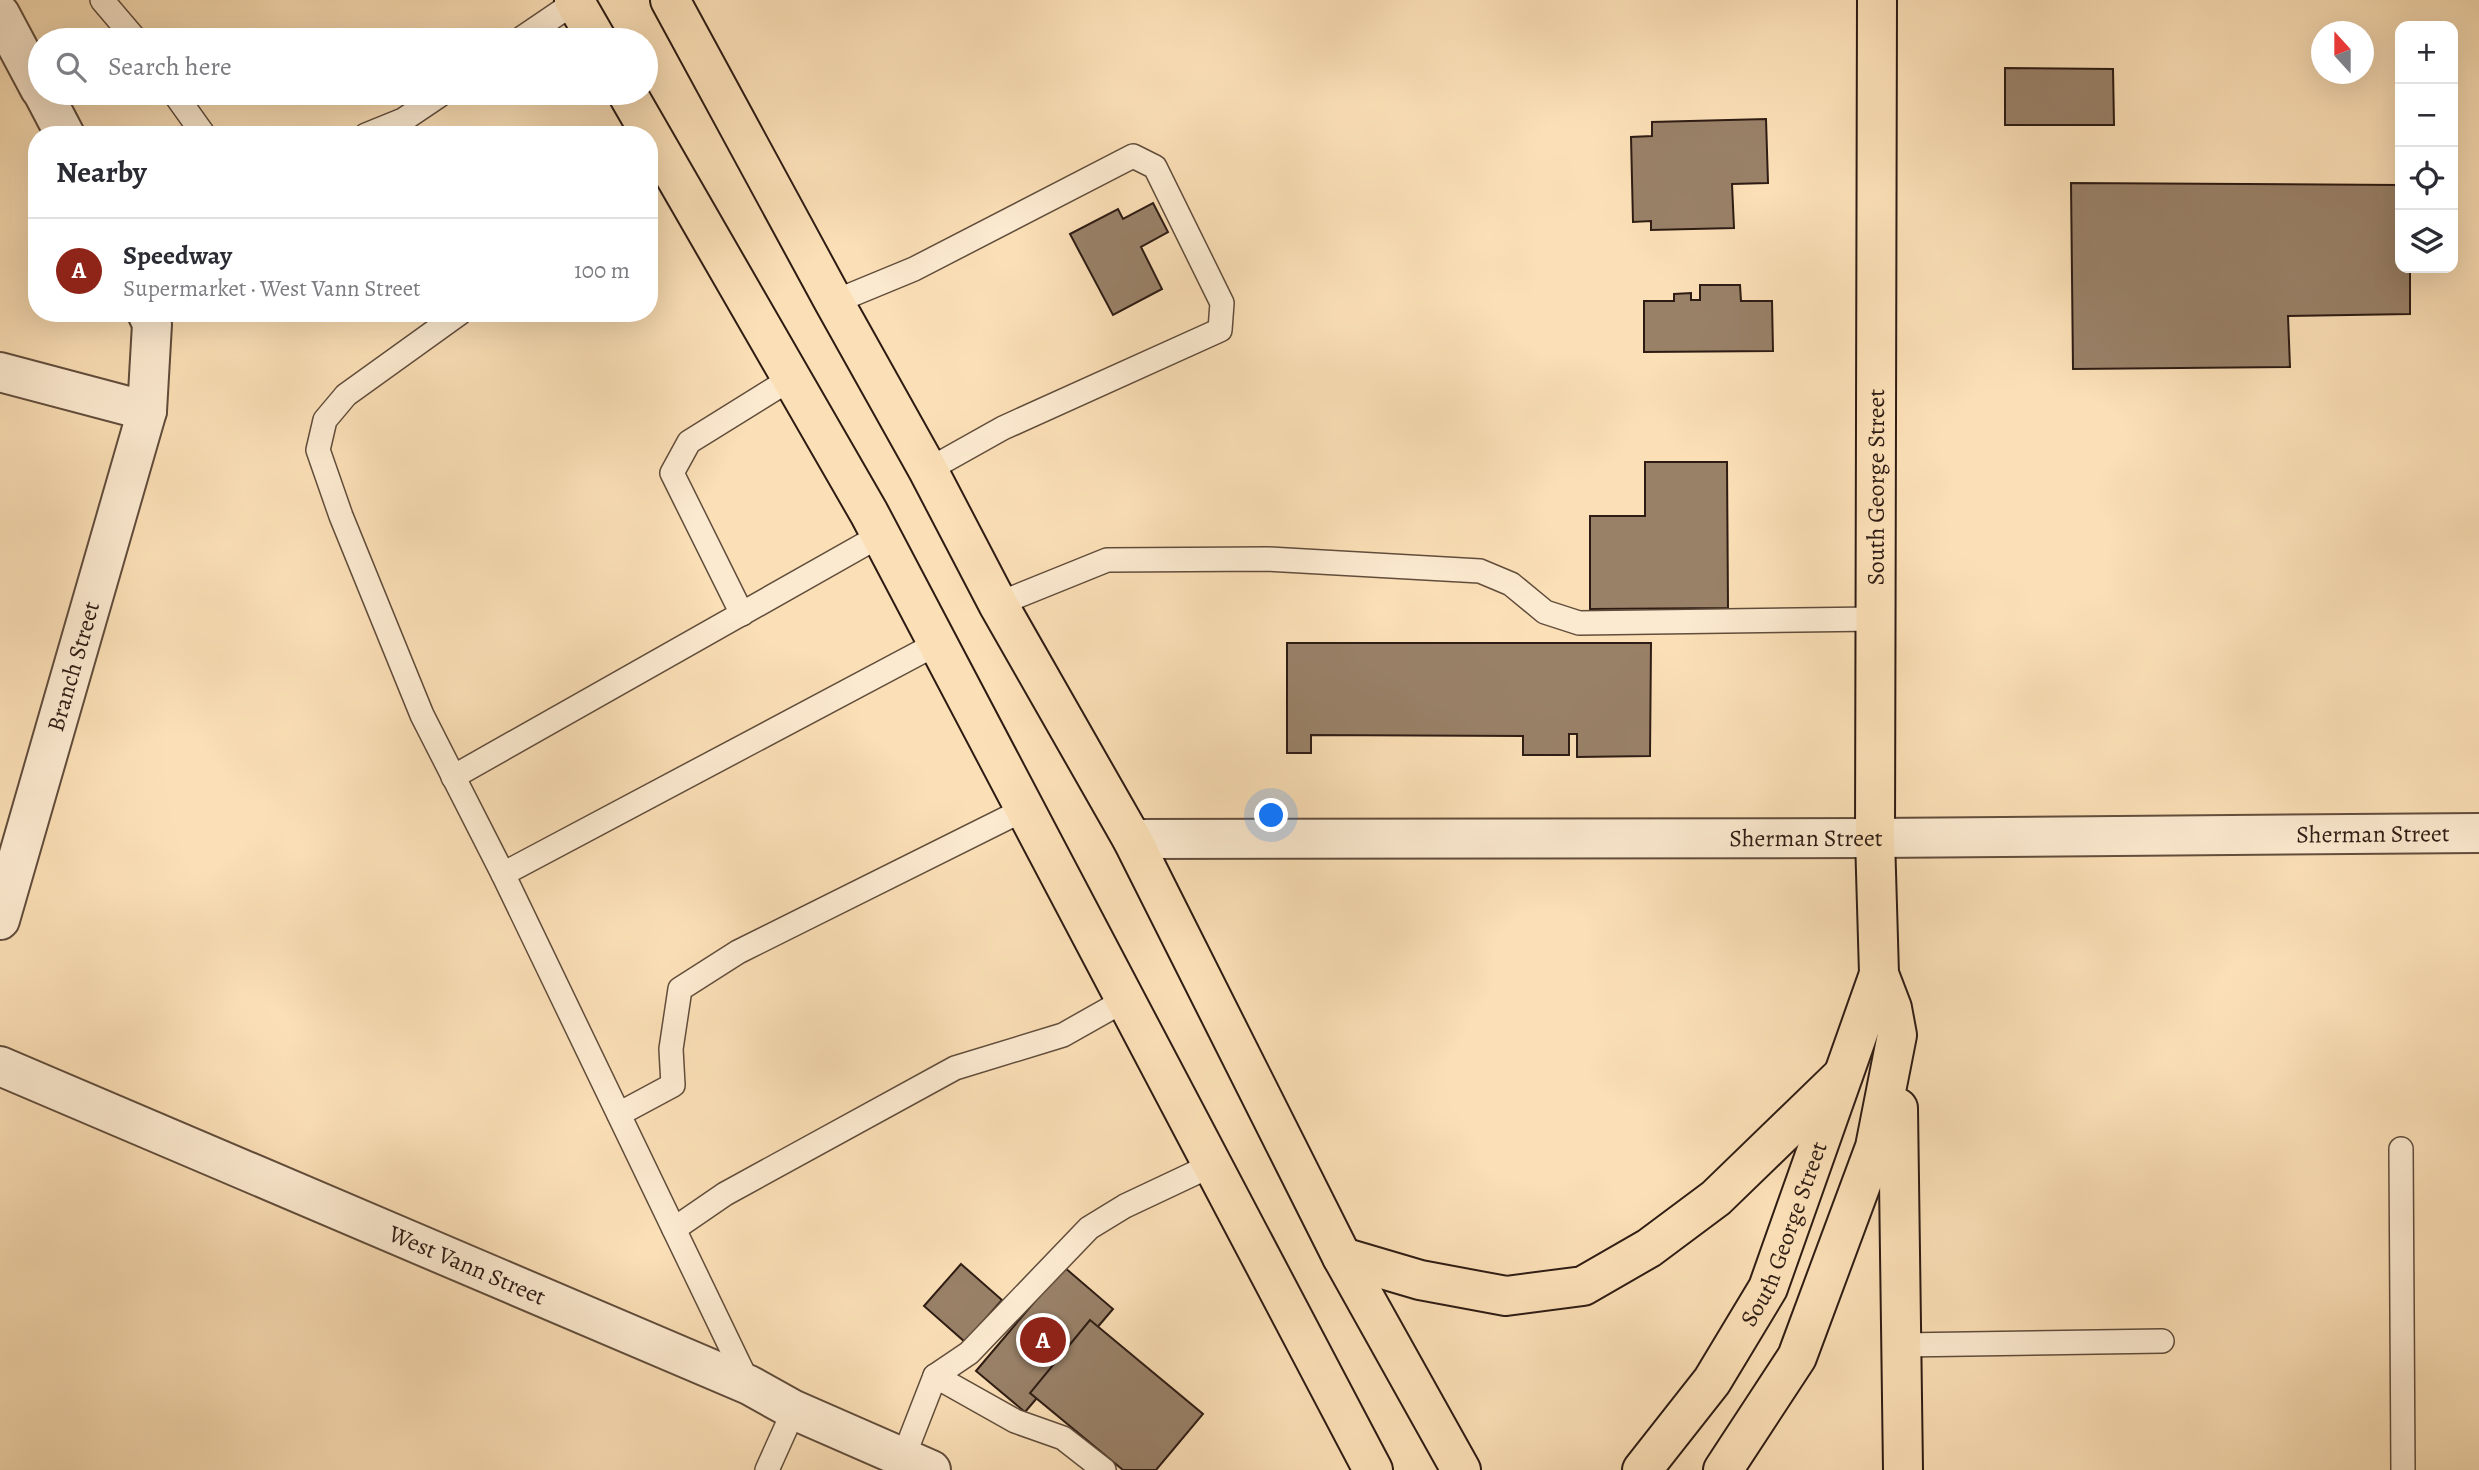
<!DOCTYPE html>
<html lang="en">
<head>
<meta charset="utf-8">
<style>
  :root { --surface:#fff; --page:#f7f7f7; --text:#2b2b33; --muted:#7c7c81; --line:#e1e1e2; --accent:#8f2418 }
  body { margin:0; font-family:Alegreya,serif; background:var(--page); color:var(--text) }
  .controls { position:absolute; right:21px; top:21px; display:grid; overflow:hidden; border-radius:14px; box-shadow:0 7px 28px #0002 }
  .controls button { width:63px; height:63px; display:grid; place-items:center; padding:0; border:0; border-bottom:2px solid var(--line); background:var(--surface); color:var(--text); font:35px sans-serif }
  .compass { position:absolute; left:2311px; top:21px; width:63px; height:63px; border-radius:50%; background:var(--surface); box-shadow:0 7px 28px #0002; rotate:339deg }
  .you { position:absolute; left:1272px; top:816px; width:24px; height:24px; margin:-18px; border:5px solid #fff; border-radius:50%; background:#1a73e8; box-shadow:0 0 0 10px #1a73e833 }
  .badge { display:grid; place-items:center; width:46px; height:46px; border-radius:50%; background:var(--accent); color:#fff; font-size:23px; font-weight:700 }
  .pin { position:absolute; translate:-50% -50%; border:4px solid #fff; box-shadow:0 2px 7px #0006 }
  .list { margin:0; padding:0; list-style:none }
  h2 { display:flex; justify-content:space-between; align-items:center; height:91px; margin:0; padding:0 28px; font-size:30px }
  h2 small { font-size:23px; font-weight:400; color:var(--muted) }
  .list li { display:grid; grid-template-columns:46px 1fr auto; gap:21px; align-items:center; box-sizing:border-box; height:105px; padding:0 28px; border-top:2px solid var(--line) }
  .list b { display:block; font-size:26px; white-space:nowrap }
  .list p { margin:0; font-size:23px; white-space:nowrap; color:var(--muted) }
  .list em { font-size:23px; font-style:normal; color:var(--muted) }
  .icon { flex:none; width:38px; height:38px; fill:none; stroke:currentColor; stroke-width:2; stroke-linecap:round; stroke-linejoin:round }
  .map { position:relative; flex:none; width:2479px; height:1470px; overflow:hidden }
  .search { position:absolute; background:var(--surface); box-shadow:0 7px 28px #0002; left:28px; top:28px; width:630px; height:77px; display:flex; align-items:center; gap:18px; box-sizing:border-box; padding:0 24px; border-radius:38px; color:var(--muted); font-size:26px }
  .panel { position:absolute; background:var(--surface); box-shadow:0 7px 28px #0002; left:28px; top:126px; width:630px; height:196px; border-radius:28px }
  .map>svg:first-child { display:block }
</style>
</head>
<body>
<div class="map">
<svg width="2479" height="1470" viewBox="0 0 2479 1470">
  <rect width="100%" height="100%" fill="#fbdfb6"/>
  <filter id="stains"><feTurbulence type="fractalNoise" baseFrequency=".00286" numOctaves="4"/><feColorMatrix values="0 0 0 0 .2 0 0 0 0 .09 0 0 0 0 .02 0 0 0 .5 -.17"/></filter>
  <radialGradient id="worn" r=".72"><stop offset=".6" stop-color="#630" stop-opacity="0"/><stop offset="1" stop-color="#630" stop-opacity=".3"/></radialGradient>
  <g fill="#998168" stroke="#2e1c14" stroke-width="2">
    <polygon points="2005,68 2113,69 2114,125 2005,125"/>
    <polygon points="1766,119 1768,183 1732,184 1734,228 1651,230 1651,221 1633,222 1631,137 1652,136 1652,122"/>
    <polygon points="2071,183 2400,185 2400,268 2410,268 2410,314 2288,316 2290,367 2073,369"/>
    <polygon points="1153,203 1168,232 1141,247 1162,289 1113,315 1070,234 1118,209 1123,219"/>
    <polygon points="1700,285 1740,285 1741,301 1772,301 1773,351 1644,352 1644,301 1674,301 1674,294 1691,293 1691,300 1700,300"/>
    <polygon points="1645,462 1727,462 1728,608 1590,609 1590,516 1645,516"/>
    <polygon points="1287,643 1651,643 1650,756 1577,757 1577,734 1569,734 1569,755 1523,755 1523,736 1311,735 1311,753 1287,753"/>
    <polygon points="961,1264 1002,1300 965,1342 924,1306"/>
    <polygon points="1064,1267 1113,1309 1025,1412 976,1371"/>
    <polygon points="1090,1320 1203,1414 1156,1470 1123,1470 1030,1393"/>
  </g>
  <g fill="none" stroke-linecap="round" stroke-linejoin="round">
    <g stroke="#614d3c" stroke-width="26">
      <g id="lane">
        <polyline points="102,0 136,40"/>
        <polyline points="519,40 575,2"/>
        <polyline points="174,93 204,135"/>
        <polyline points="366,135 403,120 443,93"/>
        <polyline points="834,302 914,269 1133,156 1155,167 1222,303 1220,330 1003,428 928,470"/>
        <polyline points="460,313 346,395 325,420 318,450 341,516 422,715 503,874 749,1385"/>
        <polyline points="998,604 1107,560 1268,559 1480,571 1511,584 1545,612 1579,623 1876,619"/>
        <polyline points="742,614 672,473 689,442 792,378"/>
        <polyline points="453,777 881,535"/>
        <polyline points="503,874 938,643"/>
        <polyline points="619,1114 673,1085 671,1049 680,989 738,952 1025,809"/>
        <polyline points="2401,1149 2403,1470"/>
        <polyline points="674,1229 725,1194 955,1068 1063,1035 1125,1000"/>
        <polyline points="1902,1345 2162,1341"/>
        <polyline points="935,1376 969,1353 1089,1228 1125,1206 1212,1165"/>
        <polyline points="903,1458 935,1376 1015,1421 1063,1438 1104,1470"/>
        <polyline points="767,1470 794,1410"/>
      </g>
    </g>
    <g stroke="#614d3c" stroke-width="42">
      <g id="street">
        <polyline points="0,14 40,89"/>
        <polyline points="43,93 65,135"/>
        <polyline points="0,372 147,411"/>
        <path id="s1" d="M1132,839L1875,838L2479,833"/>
        <path id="s2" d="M0,920L147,411L152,324L147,313"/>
        <path id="s3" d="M0,1066L749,1385L794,1410L931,1470"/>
      </g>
    </g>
    <g stroke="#2e1c14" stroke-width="42">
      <g id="primary">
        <polyline points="1898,1108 1903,1470"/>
        <polyline points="1342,1257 1420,1280 1506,1296 1583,1286 1649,1248 1716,1198 1843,1075"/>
        <path id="s4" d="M1642,1470L1712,1381L1768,1288L1879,974"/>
        <path id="s5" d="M1723,1470L1797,1357L1875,1147L1897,1035L1892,1008L1879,974L1875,838L1877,0"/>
      </g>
    </g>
    <g stroke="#2e1c14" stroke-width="42">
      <g id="highway">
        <polyline points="574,0 597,40"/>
        <polyline points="670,0 834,302 928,470 998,604 1132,839 1342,1257 1461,1470"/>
        <polyline points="627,93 869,513 1373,1470"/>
      </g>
    </g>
    <use href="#lane" stroke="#fcead0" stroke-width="23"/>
    <use href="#street" stroke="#fcead0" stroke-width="38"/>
    <use href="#primary" stroke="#fbdfb6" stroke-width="38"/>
    <use href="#highway" stroke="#fbdfb6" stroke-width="38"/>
  </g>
  <g text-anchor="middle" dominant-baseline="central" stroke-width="6" stroke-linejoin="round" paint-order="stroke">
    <g font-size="24" fill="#2e1c14" stroke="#fcead0">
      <text stroke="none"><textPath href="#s5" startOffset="1024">South George Street</textPath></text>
      <text stroke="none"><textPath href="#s2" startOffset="264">Branch Street</textPath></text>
      <text stroke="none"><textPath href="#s1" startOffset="1241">Sherman Street</textPath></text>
      <text stroke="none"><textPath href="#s1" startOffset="674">Sherman Street</textPath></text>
      <text stroke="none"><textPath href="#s4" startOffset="278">South George Street</textPath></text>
      <text stroke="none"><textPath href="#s3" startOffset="508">West Vann Street</textPath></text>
    </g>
  </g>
  <rect width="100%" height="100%" filter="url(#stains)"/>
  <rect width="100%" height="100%" fill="url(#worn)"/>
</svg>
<div class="controls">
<button>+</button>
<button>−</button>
<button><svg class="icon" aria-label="locate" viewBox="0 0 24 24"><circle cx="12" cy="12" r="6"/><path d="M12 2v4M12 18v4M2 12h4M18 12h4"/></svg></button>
<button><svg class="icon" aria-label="layers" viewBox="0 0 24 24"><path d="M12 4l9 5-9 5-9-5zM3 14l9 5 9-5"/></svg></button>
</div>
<svg class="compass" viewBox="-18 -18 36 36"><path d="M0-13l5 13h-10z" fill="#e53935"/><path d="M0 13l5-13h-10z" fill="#7c7c81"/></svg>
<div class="you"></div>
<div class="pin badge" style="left:1043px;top:1340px">A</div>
<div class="search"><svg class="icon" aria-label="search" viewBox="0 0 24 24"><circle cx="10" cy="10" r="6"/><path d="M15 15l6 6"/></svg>Search here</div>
<section class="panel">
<h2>Nearby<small></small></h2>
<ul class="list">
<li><span class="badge">A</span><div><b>Speedway</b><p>Supermarket · West Vann Street</p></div><em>100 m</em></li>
</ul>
</section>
</div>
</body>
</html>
